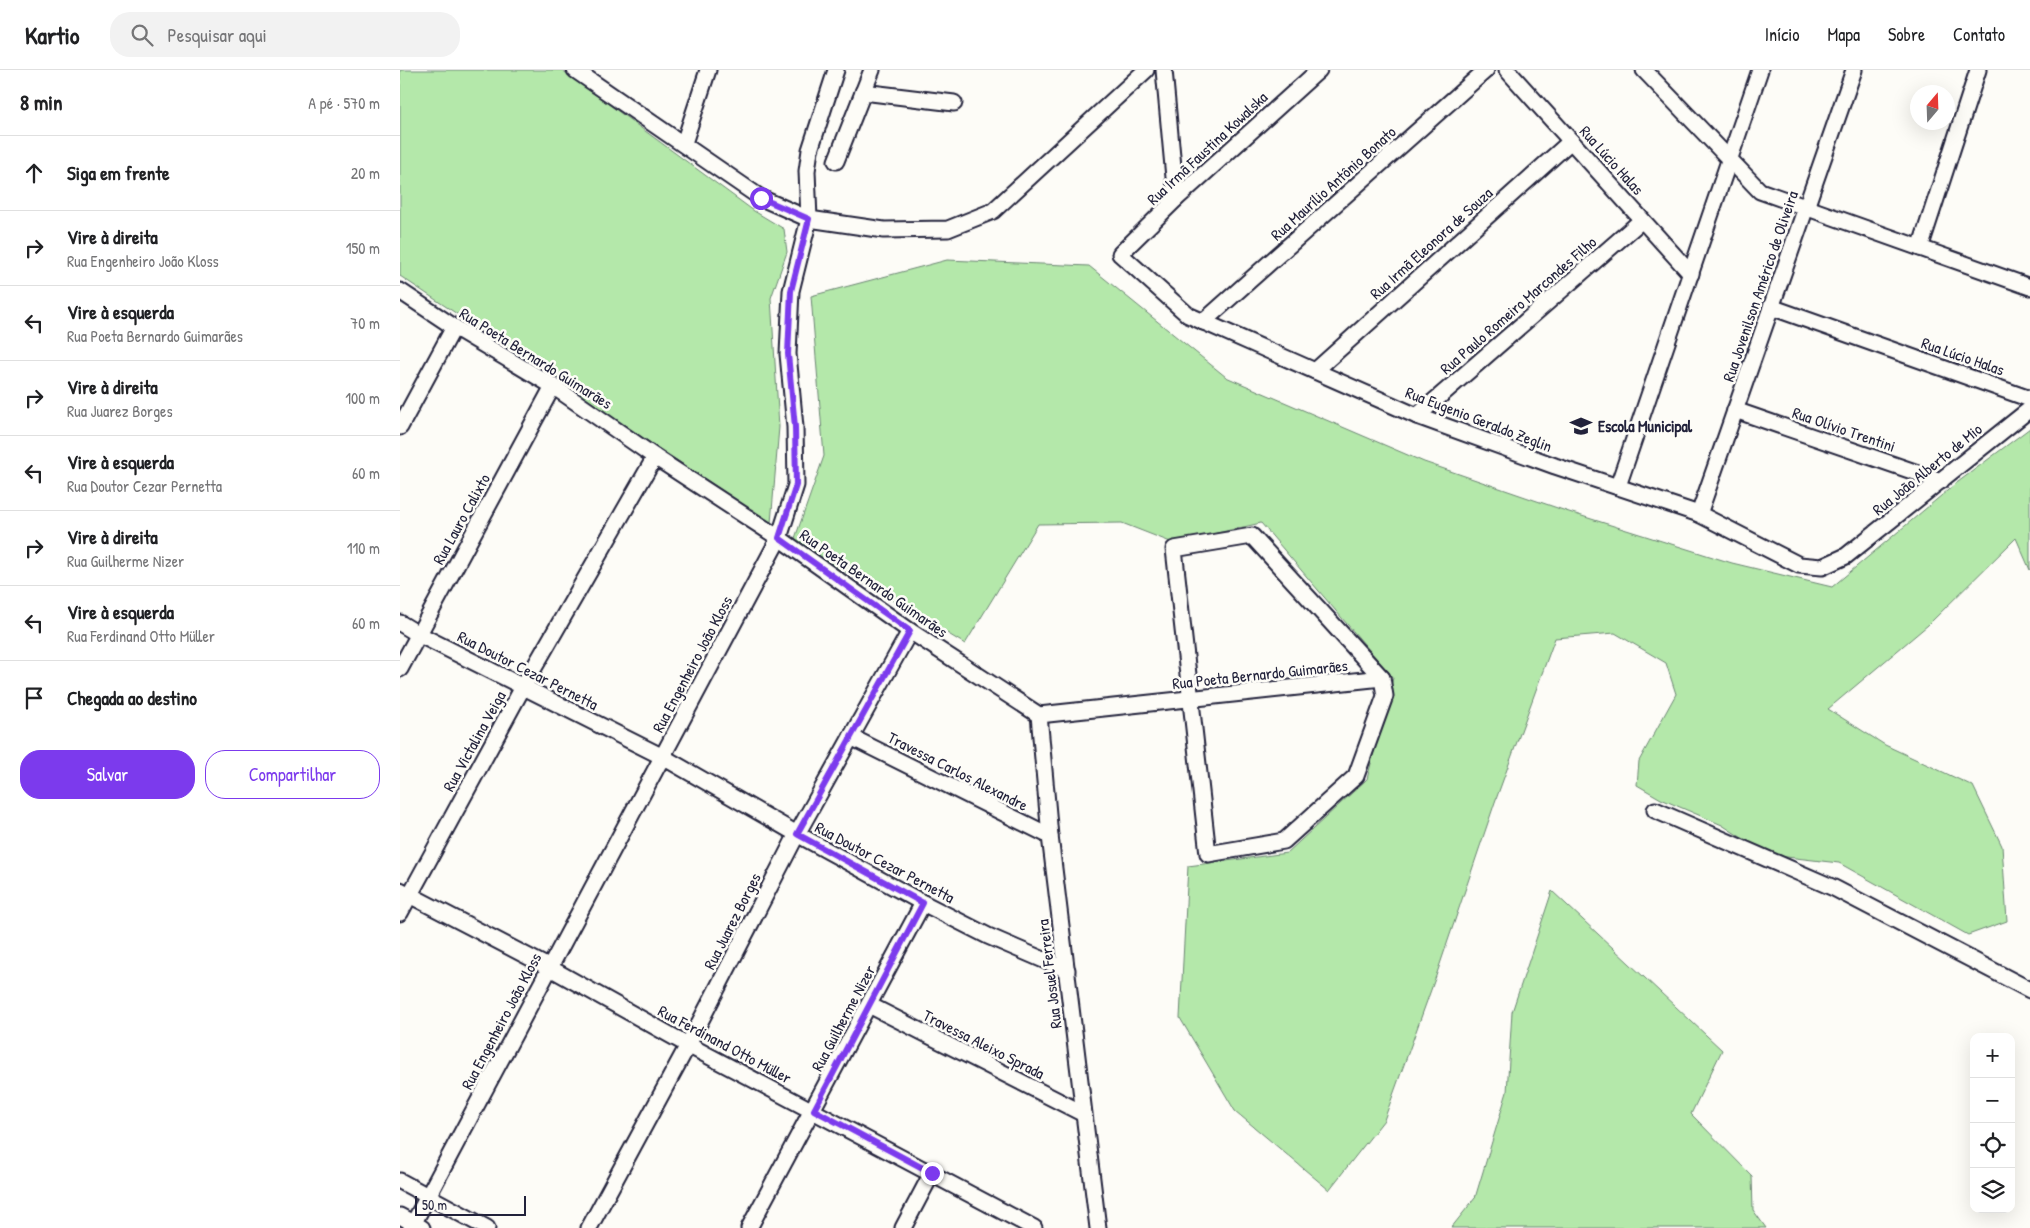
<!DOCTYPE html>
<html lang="pt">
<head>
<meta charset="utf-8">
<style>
  :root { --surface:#fff; --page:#f2f2f2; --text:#202124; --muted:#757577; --line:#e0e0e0; --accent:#7c3aed }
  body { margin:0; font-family:"Patrick Hand",sans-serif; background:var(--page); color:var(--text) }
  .controls { position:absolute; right:15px; bottom:15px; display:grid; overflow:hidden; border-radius:10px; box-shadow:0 5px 20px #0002 }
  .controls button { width:45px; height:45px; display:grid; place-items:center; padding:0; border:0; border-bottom:1px solid var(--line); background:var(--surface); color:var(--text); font:25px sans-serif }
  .compass { position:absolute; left:1510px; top:15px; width:45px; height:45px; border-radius:50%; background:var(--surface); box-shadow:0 5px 20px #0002; rotate:19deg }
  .scale { position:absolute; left:15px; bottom:12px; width:111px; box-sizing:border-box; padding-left:5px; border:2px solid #22223b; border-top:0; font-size:14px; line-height:18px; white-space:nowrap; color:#22223b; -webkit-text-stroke:4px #fdfcf7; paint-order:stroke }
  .stop { position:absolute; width:15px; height:15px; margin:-11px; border:4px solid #7c3aed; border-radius:50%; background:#fff }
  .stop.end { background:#7c3aed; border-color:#fff; box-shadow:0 1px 5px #0008 }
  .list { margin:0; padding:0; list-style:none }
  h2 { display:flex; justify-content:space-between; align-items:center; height:65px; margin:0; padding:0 20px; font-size:21px }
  h2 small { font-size:16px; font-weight:400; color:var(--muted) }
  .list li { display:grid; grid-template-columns:32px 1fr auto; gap:15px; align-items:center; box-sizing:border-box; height:75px; padding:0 20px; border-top:1px solid var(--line) }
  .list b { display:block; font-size:19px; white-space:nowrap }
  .list p { margin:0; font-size:16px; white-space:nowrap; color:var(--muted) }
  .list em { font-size:16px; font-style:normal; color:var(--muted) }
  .actions { display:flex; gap:10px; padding:15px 20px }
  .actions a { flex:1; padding:11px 0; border:1px solid var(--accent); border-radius:20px; text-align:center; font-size:18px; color:var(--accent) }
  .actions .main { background:var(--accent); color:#fff }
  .icon { flex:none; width:28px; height:28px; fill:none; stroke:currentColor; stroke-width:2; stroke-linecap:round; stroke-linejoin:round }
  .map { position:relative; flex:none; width:1630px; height:1158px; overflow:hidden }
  header { display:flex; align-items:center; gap:30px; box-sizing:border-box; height:70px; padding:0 25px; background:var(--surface); border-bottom:1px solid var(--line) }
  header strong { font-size:24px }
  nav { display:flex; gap:28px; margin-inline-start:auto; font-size:18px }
  .search { width:350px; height:45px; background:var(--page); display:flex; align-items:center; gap:12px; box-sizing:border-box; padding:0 18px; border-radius:20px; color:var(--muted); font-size:19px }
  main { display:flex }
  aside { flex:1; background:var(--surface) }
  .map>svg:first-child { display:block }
</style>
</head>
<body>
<header>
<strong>Kartio</strong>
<div class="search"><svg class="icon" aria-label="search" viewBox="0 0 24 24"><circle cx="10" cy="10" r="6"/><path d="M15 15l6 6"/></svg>Pesquisar aqui</div>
<nav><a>Início</a><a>Mapa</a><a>Sobre</a><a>Contato</a></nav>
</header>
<main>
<aside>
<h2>8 min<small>A pé · 570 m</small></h2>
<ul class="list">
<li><svg class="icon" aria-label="ahead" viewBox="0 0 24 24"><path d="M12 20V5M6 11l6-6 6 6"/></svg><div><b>Siga em frente</b></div><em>20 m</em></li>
<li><svg class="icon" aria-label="right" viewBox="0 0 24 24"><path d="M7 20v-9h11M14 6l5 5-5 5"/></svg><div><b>Vire à direita</b><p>Rua Engenheiro João Kloss</p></div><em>150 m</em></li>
<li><svg class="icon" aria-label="left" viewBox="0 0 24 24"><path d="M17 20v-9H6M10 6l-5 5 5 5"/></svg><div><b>Vire à esquerda</b><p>Rua Poeta Bernardo Guimarães</p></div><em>70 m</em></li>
<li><svg class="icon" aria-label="right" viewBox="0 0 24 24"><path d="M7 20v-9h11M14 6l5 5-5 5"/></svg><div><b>Vire à direita</b><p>Rua Juarez Borges</p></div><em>100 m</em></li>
<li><svg class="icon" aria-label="left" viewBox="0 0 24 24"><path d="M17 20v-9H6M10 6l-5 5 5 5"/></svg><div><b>Vire à esquerda</b><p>Rua Doutor Cezar Pernetta</p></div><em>60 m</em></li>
<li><svg class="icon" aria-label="right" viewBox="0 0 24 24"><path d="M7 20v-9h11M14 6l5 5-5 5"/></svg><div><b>Vire à direita</b><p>Rua Guilherme Nizer</p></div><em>110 m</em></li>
<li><svg class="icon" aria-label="left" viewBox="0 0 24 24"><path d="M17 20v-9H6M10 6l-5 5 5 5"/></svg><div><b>Vire à esquerda</b><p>Rua Ferdinand Otto Müller</p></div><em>60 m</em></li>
<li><svg class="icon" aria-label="arrive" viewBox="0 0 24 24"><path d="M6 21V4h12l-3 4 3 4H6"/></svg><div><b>Chegada ao destino</b></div></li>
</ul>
<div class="actions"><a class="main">Salvar</a><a>Compartilhar</a></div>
</aside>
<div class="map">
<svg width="1630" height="1158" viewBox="0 0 1630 1158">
  <rect width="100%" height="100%" fill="#fdfcf7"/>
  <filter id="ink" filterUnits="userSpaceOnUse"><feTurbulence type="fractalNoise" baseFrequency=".02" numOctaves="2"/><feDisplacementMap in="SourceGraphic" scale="10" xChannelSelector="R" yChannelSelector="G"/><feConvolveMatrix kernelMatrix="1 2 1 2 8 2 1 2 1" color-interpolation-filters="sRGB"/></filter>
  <g filter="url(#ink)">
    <g fill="#b4e8aa" stroke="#6b8572">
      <polygon points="0,0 162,0 354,141 384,159 387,182 371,228 379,357 371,453 0,206"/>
      <polygon points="547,190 689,196 826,307 1024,392 1169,442 1332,493 1432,517 1554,415 1630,358 1630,500 1616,468 1528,555 1428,639 1485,675 1573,716 1602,776 1607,851 1568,865 1439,793 1378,786 1356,777 1322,755 1261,729 1237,715 1239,691 1276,624 1266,593 1215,563 1155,568 1095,732 1036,906 984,1050 929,1120 835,1041 780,948 788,796 887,783 967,709 993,608 861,453 773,473 722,453 638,454 565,574 394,471 424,386 411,226"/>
      <polygon points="1152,821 1322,980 1291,1044 1352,1106 1353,1140 1366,1158 1051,1158 1075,1128 1107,1022 1112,942"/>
    </g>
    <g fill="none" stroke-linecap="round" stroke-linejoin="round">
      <g stroke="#22223b" stroke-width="19">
        <g id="minor">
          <polyline points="175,0 361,128 409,149 484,160 548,159 593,141 746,0"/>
          <polyline points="764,0 776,129"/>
          <polyline points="919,0 776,129 720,184 788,245 1017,346 1155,396 1299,444 1399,495 1422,497 1446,486 1630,339"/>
          <polyline points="1107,0 1291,204"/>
          <polyline points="1244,0 1360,121 1630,217"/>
          <polyline points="463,22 554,33"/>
          <polyline points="284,73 308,0"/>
          <polyline points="436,91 472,0"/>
          <polyline points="1520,178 1578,0"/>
          <polyline points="0,221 54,257 153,316 255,387 379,468 510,561 639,645 982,608"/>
          <polyline points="1371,237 1630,329"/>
          <polyline points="803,252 1086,0"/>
          <polyline points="915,301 1171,71"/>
          <polyline points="1335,340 1541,411"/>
          <polyline points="1017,346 1242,150"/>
          <polyline points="0,357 54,257"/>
          <polyline points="1218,416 1360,0"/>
          <polyline points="1299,444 1454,0"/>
          <polygon points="852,466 982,608 985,626 956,706 884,771 808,784 774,479"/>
          <polyline points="0,553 18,564 263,687 397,764 523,833 588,866 667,900"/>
          <polyline points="0,599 153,316"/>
          <polyline points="639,645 650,766 698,1158"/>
          <polyline points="451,667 650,766"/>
          <polyline points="1255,740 1434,818 1630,920"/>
          <polyline points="0,820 150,898 288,975 634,1158"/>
          <polyline points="0,843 123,617 255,387"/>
          <polyline points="469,935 682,1043"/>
          <polyline points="0,1111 87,1158"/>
          <polyline points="0,1146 22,1158"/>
          <polyline points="11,1158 379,468 396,415 395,357 388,284 391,221 409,149 407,101 410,80 436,0"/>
          <polyline points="189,1158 288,975 397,764 510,561"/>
          <polyline points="349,1158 523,833"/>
          <polyline points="503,1158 532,1103"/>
        </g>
      </g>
      <use href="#minor" stroke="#fdfcf7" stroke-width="15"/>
    </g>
  </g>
  <g fill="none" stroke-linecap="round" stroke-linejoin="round" filter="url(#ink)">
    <polyline stroke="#7c3aed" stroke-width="6" points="361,128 409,149 391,221 388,284 395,357 396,415 379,468 510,561 397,764 523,833 414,1040 532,1103"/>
  </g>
  <defs>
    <g id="school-bare" transform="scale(1.725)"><path d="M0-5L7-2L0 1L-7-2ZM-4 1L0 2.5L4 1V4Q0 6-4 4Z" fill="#22223b" stroke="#fdfcf7" stroke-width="2.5" paint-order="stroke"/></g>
  </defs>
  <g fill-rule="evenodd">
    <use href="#school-bare" x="1181" y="356"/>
  </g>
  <g text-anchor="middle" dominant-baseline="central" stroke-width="5" stroke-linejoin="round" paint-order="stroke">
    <g font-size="16" fill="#22223b" stroke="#fdfcf7">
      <text transform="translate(807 78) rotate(-43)">Rua Irmã Faustina Kowalska</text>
      <text transform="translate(1212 90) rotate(48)">Rua Lúcio Halas</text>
      <text transform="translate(933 113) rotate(-42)">Rua Maurílio Antônio Bonato</text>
      <text transform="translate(1031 173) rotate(-42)">Rua Irmã Eleonora de Souza</text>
      <text transform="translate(1360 216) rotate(-71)">Rua Jovenilson Américo de Oliveira</text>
      <text transform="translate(1118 235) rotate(-41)">Rua Paulo Romeiro Marcondes Filho</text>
      <text transform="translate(1563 286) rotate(19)">Rua Lúcio Halas</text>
      <text transform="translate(136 288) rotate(32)">Rua Poeta Bernardo Guimarães</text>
      <text transform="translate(1079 349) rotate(21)">Rua Eugenio Geraldo Zeglin</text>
      <text transform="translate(1444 359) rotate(19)">Rua Olívio Trentini</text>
      <text transform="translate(1527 399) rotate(-39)">Rua João Alberto de Mio</text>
      <text transform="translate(61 449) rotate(-61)">Rua Lauro Calixto</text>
      <text transform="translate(474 513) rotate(35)">Rua Poeta Bernardo Guimarães</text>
      <text transform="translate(292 594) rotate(-62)">Rua Engenheiro João Kloss</text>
      <text transform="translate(128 600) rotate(27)">Rua Doutor Cezar Pernetta</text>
      <text transform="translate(860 604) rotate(-6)">Rua Poeta Bernardo Guimarães</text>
      <text transform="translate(74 671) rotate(-61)">Rua Victalina Veiga</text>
      <text transform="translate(558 701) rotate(27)">Travessa Carlos Alexandre</text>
      <text transform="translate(485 792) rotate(28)">Rua Doutor Cezar Pernetta</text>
      <text transform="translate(332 851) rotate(-63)">Rua Juarez Borges</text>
      <text transform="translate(649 904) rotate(-97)">Rua Josuel Ferreira</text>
      <text transform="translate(443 948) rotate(-62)">Rua Guilherme Nizer</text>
      <text transform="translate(101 951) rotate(-62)">Rua Engenheiro João Kloss</text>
      <text transform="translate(325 974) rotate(28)">Rua Ferdinand Otto Müller</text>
      <text transform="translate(584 974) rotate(27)">Travessa Aleixo Sprada</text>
    </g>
    <g font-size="16" font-weight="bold" fill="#22223b" stroke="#fdfcf7" text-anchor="start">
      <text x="1198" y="356">Escola Municipal</text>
    </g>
  </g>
</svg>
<div class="controls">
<button>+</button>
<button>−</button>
<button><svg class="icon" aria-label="locate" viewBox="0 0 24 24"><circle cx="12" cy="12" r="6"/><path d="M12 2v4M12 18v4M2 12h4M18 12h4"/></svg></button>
<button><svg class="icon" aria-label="layers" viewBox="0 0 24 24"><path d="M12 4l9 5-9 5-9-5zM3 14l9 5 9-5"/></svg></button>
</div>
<svg class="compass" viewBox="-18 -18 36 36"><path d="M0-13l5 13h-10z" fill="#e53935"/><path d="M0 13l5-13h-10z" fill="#757577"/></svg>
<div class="scale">50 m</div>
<div class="stop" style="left:361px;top:128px"></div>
<div class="stop end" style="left:532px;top:1103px"></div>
</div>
</main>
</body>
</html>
